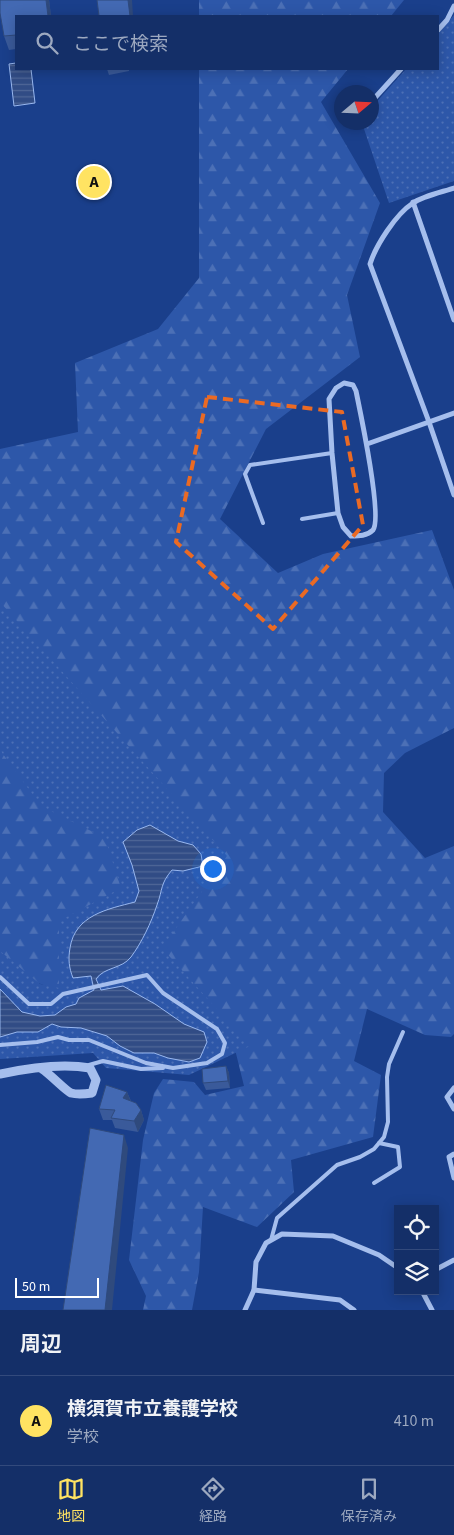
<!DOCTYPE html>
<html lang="ja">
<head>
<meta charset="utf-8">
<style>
  :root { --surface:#142f68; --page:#213b71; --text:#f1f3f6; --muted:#9da9c0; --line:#334a7c; --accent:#ffe362 }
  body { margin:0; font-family:"Source Sans 3","Noto Sans JP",sans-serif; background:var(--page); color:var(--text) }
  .controls { position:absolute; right:15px; bottom:15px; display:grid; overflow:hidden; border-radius:0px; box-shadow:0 2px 12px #0003 }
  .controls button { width:45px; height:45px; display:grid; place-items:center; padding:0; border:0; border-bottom:1px solid var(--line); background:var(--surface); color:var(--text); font:25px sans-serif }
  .compass { position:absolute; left:334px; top:85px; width:45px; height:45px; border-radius:50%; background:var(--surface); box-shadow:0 2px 12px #0003; rotate:71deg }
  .scale { position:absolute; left:15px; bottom:12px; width:84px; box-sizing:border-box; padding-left:5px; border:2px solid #fff; border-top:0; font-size:14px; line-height:18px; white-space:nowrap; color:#fff; -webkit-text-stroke:4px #1a3f8b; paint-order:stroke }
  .you { position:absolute; left:212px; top:868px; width:18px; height:18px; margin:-12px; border:4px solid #fff; border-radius:50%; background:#1a73e8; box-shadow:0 0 0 8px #1a73e833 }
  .badge { display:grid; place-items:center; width:32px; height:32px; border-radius:50%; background:var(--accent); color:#111; font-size:16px; font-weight:700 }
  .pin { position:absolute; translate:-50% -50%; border:2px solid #fff; box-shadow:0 1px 5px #0006 }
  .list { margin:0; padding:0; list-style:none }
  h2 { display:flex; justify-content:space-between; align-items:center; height:65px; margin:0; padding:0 20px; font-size:21px }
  h2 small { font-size:16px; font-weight:400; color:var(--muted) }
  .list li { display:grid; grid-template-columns:32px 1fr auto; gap:15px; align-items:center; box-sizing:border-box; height:90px; padding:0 20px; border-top:1px solid var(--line) }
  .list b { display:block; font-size:19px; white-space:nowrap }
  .list p { margin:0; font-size:16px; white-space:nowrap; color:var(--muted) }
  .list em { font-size:16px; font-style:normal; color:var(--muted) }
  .icon { flex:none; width:28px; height:28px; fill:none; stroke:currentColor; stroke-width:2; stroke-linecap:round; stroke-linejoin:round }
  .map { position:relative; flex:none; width:454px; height:1310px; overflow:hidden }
  .search { position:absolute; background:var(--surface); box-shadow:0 2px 12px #0003; left:15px; right:15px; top:15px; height:55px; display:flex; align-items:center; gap:12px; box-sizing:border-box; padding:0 18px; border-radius:0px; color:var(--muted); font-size:19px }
  .sheet { height:155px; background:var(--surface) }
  nav { display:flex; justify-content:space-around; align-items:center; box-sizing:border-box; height:70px; border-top:1px solid var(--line); background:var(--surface); font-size:14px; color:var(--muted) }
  nav a { display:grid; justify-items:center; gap:2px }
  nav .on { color:var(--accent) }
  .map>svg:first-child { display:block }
</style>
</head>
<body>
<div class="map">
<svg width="454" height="1310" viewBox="0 0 454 1310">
  <defs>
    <pattern id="forest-firs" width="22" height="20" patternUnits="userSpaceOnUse" patternTransform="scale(1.25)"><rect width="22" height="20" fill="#2d57a9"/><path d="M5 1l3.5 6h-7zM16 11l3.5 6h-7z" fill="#4c70b6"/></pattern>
    <pattern id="park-dots" width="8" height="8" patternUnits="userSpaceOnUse" patternTransform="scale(1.25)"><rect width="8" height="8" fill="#2d57a9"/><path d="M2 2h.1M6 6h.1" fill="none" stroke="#4c70b6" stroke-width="1.8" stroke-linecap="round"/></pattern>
    <pattern id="water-rules" width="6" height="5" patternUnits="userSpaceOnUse" patternTransform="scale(1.25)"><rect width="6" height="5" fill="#314c85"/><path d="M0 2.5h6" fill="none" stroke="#506797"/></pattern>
  </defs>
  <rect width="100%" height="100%" fill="#1a3f8b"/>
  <g fill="url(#forest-firs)">
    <polygon points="199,0 404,0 391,16 199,16"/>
    <polygon points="199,69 348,69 321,102 380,203 347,295 360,357 266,429 220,519 278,573 323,554 432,530 454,590 454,728 405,753 384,773 383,812 425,858 454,846 454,1034 451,1037 425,1035 367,1009 354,1061 381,1075 373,1137 291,1160 294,1192 257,1227 203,1207 199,1272 192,1310 143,1310 146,1296 129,1260 143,1140 154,1093 163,1079 194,1082 205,1095 244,1086 230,1029 79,998 0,969 0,449 78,432 75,363 158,329 199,278"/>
  </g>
  <g fill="url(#park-dots)">
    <polygon points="454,15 454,181 389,203 362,123 372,122 372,107 406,69 438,69 438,34"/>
    <polygon points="0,602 227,856 162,948 250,1046 189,1075 106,1068 93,1053 0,1059 0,951 40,984 59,988 59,921 121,888 105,838 41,806 0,750"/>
  </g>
  <g fill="url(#water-rules)" stroke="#98b7ef">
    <polygon points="16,63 16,69 31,69 35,103 14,106 9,64"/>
    <path d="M150,825L178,841L193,845L201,854L203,866L183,871L172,870C160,884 163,889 157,905C151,923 142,942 131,957C122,969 104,967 96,979L101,990L123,986L155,1004L184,1024L204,1032L207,1042L200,1058L189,1062L168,1058L154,1053H134L120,1046L107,1036L81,1028L61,1027L52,1024L38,1032H17L0,1037V989L22,1012L40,1016L55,1015L66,1007L76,1004L79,998L94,990L91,976L73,978C69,968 68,959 70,948C75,915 108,909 135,902L139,891L132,865L123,842L137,830Z"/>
  </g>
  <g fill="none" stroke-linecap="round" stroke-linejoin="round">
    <g stroke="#a5beed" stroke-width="4">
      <polyline points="302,519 338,513"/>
      <polyline points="263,523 245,474 250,465 332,453"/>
      <polyline points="0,977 29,1004 51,1004 63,994 147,975 163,993 217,1029 225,1043 222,1054 207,1063 173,1068 146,1063 89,1040 69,1040 58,1037 37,1042 0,1045"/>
      <polyline points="89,1065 103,1061 141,1069 163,1068"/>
      <polyline points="374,1183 400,1167 398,1147 379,1143"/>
      <polyline points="271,1240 277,1218 337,1165 360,1157 374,1149 384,1137 388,1122 387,1077 389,1064 403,1032"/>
    </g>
    <g stroke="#a5beed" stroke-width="5">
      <polyline points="438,30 447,20 454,6"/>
      <polyline points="372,101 401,69"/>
      <path d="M454,188C442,192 423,196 413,203C396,214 376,245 370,264L429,422L454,495"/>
      <polyline points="413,202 454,320"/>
      <path d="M344,383L353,385L356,391C360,411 383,517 373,530C367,536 359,536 351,536L343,527L338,513L332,453L329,399L336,388Z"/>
      <polyline points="367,444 454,413"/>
      <polyline points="454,1088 447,1097 454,1109"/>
      <polyline points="454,1154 449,1157 454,1178"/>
      <polyline points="435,1270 454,1260"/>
      <polyline points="254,1290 340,1300 354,1310"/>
      <polyline points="422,1291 432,1310"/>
      <polyline points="245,1310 254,1290 256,1262 266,1243 282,1234 333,1236 379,1255 398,1268"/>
    </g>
    <path stroke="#a5beed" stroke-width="9" d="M0,1074C28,1068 63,1063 90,1068L96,1080L92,1093C85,1094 78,1095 71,1093C66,1091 50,1074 42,1069"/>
  </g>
  <g fill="#3a5a9a">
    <polygon points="0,0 49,0 51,16 16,16 16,49 9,50 4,36"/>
    <polygon points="107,69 129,69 129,71 109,75"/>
    <polygon points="226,1066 229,1073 230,1088 206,1090 203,1083"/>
    <polygon points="127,1092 131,1101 141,1110 144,1120 138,1132 115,1128 112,1120 103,1120 99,1109"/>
  </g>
  <g fill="#2f4a7d">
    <polygon points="46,0 49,0 51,16 48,16"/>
    <polygon points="128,0 132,0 133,16 130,16"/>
    <polygon points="226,1066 229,1073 230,1088 228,1081"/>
    <polygon points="127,1092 131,1102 123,1098"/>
    <polygon points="141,1110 144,1120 138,1132 134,1121"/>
    <polygon points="124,1135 128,1148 112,1310 105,1310"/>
  </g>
  <g fill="#4369b3" stroke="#2f4a7d">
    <polygon points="0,0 46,0 48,16 16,16 16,35 4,36 0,13"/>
    <polygon points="97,0 128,0 130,16 99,16"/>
    <polygon points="226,1066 228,1081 203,1083 202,1069"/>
    <polygon points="106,1085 127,1092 123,1098 136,1103 141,1110 134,1121 111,1118 115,1110 99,1109"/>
    <polygon points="90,1128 124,1135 105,1310 63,1310"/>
  </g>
  <path fill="none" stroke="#ea6a24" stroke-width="4" stroke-dasharray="10 6" stroke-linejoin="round" d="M207,397L342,412L363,525L273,629L176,542Z"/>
</svg>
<div class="controls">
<button><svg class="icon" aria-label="locate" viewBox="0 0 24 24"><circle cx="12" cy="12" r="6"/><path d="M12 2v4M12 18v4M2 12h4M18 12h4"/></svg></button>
<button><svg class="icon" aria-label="layers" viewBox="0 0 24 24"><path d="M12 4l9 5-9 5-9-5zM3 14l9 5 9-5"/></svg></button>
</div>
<svg class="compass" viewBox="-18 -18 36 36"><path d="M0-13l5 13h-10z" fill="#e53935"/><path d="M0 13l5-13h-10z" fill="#9da9c0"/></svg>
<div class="scale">50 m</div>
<div class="you"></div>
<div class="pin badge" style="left:94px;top:182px">A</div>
<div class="search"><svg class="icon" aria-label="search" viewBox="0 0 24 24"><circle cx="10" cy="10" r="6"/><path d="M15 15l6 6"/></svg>ここで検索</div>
</div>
<section class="sheet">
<h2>周辺<small></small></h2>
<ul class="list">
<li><span class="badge">A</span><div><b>横須賀市立養護学校</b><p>学校</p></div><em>410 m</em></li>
</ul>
</section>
<nav>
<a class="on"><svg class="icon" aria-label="map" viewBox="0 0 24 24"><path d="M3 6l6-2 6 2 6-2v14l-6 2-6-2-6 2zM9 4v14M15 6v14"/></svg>地図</a>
<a><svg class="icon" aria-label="directions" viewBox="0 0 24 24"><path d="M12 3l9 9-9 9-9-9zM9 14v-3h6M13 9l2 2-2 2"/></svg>経路</a>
<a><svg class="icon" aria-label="saved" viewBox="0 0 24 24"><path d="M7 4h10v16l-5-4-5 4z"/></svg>保存済み</a>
</nav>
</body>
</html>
